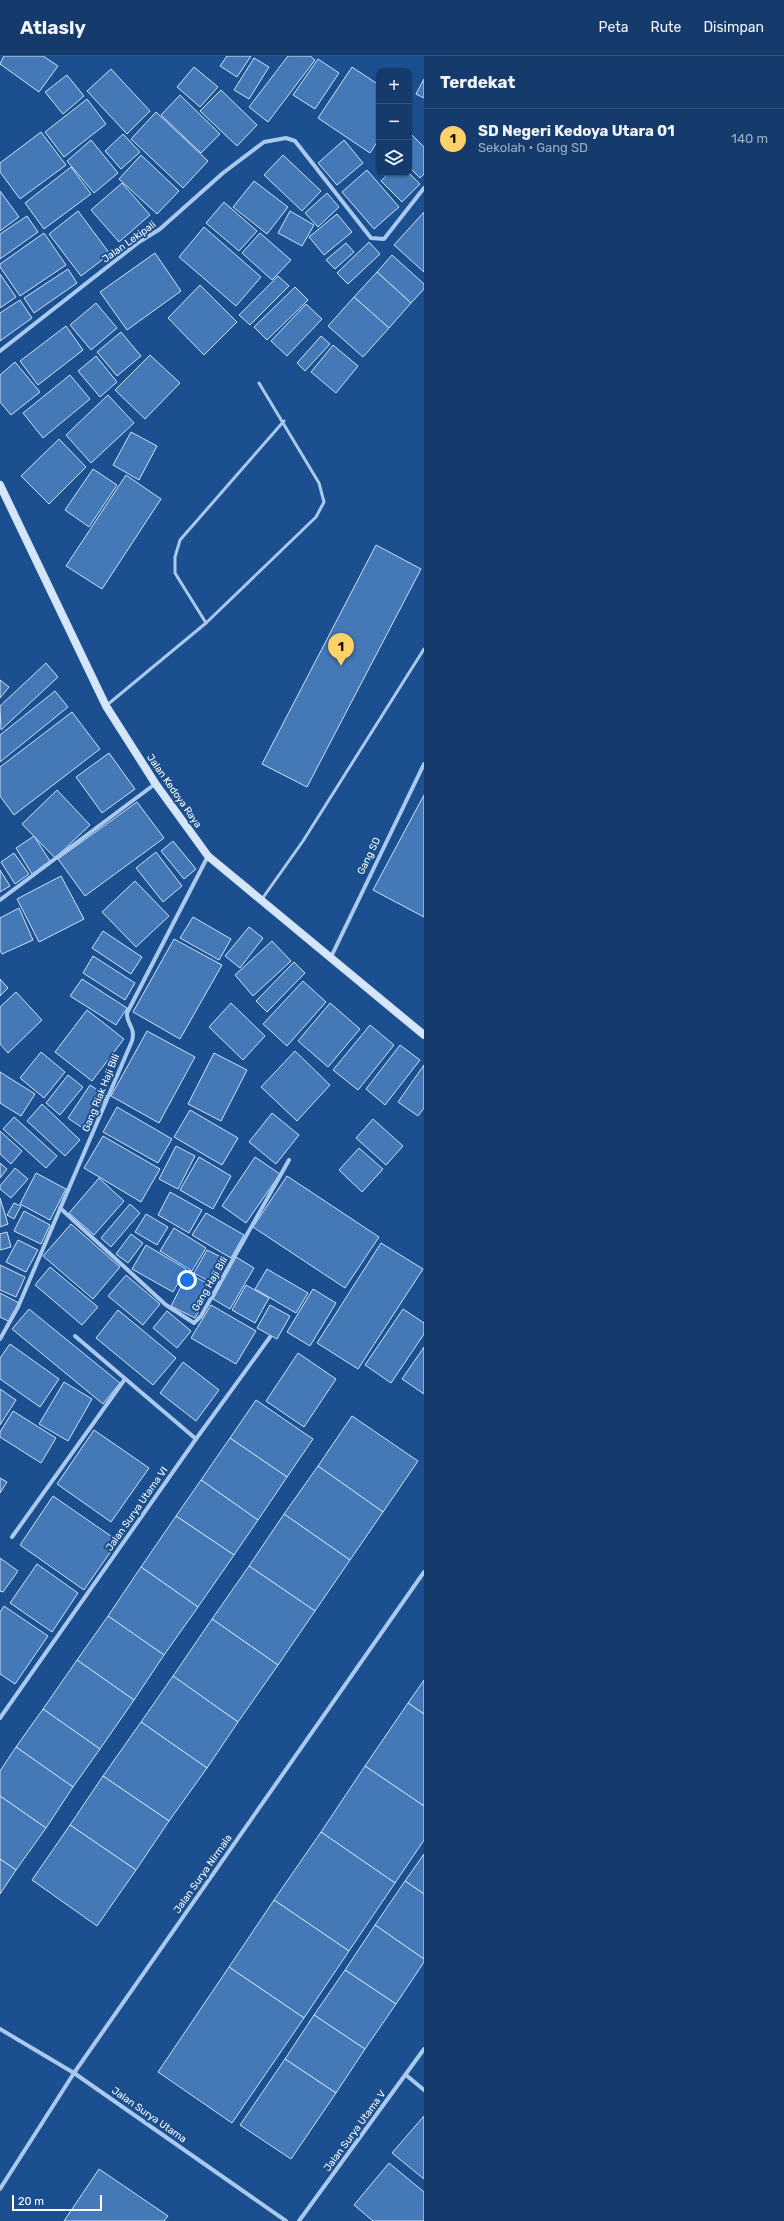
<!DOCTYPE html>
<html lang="id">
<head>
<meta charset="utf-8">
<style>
  :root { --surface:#143b6b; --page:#1d4271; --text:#f1f3f6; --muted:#9dadc1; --line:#33557e; --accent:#ffd166 }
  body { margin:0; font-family:Rubik,sans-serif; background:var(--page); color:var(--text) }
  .controls { position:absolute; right:12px; top:12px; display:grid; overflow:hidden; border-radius:8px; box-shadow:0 1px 3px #0004 }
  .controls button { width:36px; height:36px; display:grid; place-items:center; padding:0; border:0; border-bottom:1px solid var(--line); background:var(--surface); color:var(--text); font:20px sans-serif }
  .scale { position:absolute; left:12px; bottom:10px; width:90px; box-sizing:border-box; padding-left:4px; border:2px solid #fff; border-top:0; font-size:11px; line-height:14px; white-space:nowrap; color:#fff; -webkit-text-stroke:3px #1b4f8f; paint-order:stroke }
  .you { position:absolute; left:187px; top:1224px; width:14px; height:14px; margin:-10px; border:3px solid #fff; border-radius:50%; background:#1a73e8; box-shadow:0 0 0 6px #1a73e833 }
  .badge { display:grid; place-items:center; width:26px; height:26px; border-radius:50%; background:var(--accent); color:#111; font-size:13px; font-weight:700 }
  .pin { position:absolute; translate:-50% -33px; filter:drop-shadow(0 1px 2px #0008) }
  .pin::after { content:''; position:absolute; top:21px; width:14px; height:12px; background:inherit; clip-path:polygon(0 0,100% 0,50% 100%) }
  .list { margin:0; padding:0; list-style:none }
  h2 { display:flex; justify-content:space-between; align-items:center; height:52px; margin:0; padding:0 16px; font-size:17px }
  h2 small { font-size:13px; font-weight:400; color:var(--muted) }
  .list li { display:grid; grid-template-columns:26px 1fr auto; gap:12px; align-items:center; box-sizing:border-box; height:60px; padding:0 16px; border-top:1px solid var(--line) }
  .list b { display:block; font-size:15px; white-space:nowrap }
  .list p { margin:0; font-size:13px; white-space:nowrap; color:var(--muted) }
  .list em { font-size:13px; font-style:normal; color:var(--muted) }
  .icon { flex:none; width:22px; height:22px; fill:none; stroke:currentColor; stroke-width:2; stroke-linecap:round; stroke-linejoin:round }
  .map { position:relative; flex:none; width:424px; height:2165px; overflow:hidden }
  header { display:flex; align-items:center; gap:24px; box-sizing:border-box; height:56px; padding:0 20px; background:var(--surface); border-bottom:1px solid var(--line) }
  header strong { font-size:19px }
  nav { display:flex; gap:22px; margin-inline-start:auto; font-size:14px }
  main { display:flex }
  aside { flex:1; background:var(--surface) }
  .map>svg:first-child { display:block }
</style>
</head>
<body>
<header>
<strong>Atlasly</strong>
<nav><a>Peta</a><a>Rute</a><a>Disimpan</a></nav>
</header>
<main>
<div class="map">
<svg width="424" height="2165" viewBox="0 0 424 2165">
  <rect width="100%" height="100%" fill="#1b4f8f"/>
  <g fill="#4478b7" stroke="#cfe3fa">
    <polygon points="4,0 43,0 58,10 39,36 0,8"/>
    <polygon points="227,0 251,0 237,21 220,10"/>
    <polygon points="288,0 310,0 315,4 268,66 249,51"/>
    <polygon points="254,2 269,11 249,43 234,34"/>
    <polygon points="318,3 339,17 315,53 293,39"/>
    <polygon points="194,11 218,31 200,51 177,31"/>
    <polygon points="352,11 379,29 379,83 370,97 318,62"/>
    <polygon points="111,13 150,55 127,78 87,35"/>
    <polygon points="67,19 84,40 63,58 45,36"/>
    <polygon points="424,23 424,42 416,38"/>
    <polygon points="221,34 257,69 237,90 200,55"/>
    <polygon points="180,39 220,78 201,97 161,59"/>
    <polygon points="87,43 106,68 64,101 45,76"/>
    <polygon points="156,56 208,105 183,132 131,83"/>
    <polygon points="41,76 66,109 20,143 0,116 0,107"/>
    <polygon points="409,76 424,91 424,118 420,122 409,111"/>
    <polygon points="123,78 140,96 121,113 105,95"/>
    <polygon points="91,84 118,117 94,137 67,105"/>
    <polygon points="344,84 363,107 337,129 318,107"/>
    <polygon points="141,99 179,135 157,158 119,123"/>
    <polygon points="283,99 321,135 302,155 264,119"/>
    <polygon points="71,111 91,138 44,173 25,147"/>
    <polygon points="367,114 399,151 374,173 342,136"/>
    <polygon points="389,117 409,117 420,128 402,146 381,125"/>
    <polygon points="254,125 288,151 267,178 233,151"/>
    <polygon points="122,127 150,159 119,186 91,154"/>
    <polygon points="0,135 19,161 0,175"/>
    <polygon points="327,137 339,151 318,171 305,157"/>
    <polygon points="224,146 257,175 239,195 206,167"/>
    <polygon points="78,155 110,198 81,220 49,178"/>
    <polygon points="290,155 314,169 302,190 278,177"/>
    <polygon points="424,156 424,216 394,189"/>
    <polygon points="337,158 352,176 324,199 309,181"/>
    <polygon points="27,160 38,176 0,203 0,178"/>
    <polygon points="204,171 261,221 236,250 179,201"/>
    <polygon points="44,177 66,209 20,240 0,211 0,208"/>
    <polygon points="260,177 291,204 272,224 242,197"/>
    <polygon points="369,186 380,198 348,228 337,217"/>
    <polygon points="346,187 354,196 335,213 326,204"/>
    <polygon points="155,197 181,235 127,274 100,236"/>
    <polygon points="392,199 424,228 424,233 411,247 377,216"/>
    <polygon points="68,213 77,227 34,257 24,242"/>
    <polygon points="377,216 411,247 389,272 354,241"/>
    <polygon points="0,218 16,241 0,252"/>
    <polygon points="278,220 289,230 250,269 239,259"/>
    <polygon points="200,229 237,266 204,299 168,262"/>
    <polygon points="295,231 308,244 267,284 254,271"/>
    <polygon points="354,241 389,272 363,301 328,270"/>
    <polygon points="20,244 32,262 0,285 0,257"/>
    <polygon points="96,247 117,272 91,294 70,269"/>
    <polygon points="306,248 322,263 287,300 271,285"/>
    <polygon points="66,270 83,294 38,329 20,305"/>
    <polygon points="121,276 141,300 117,320 97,296"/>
    <polygon points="321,280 330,288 305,315 297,307"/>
    <polygon points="333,289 358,310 336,337 311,316"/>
    <polygon points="150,299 180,327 145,363 115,334"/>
    <polygon points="96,300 117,326 100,341 78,315"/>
    <polygon points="15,306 40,336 11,359 0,346 0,319"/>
    <polygon points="70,319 90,343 43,382 23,357"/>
    <polygon points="108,339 134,367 91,407 66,379"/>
    <polygon points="131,376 157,390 139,424 113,409"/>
    <polygon points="59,383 86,411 49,448 21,420"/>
    <polygon points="93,413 117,429 89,471 65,454"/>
    <polygon points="126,419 161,443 102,533 66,510"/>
    <polygon points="376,489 421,513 307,731 262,708"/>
    <polygon points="46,607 58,621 1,674 0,650"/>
    <polygon points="0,624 9,631 0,642"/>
    <polygon points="55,635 68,651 0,706 0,679"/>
    <polygon points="72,656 100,693 14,759 0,740 0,711"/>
    <polygon points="109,697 135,733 102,757 76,721"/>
    <polygon points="57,734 90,769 55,802 22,768"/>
    <polygon points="424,739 424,861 373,834"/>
    <polygon points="137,746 164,782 85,840 58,803"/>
    <polygon points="34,780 50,805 32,818 16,792"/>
    <polygon points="173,785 196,813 184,823 161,795"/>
    <polygon points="156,796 182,830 163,846 136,812"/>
    <polygon points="14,797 29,818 15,828 1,806"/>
    <polygon points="0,814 10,830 0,836"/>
    <polygon points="61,820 84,863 39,886 17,843"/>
    <polygon points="135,825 169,860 136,891 102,856"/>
    <polygon points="19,852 33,884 2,898 0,894 0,862"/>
    <polygon points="193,861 231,883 219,904 180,882"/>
    <polygon points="249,871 263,882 240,912 225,900"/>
    <polygon points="103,875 142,901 131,918 92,892"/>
    <polygon points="174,883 222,909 180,983 133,956"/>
    <polygon points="272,885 291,905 253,940 235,919"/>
    <polygon points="93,900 135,927 125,944 83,917"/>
    <polygon points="294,906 305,917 267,956 256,945"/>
    <polygon points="0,923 8,932 0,940"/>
    <polygon points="82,923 127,952 116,969 70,940"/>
    <polygon points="303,925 326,946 287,990 263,968"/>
    <polygon points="16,936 42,964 8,997 0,988 0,951"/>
    <polygon points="231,947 265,980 243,1004 209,971"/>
    <polygon points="330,947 360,973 328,1011 298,985"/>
    <polygon points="87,954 124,983 92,1025 55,996"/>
    <polygon points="370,969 394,989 358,1034 333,1014"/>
    <polygon points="147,975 195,1001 159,1067 111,1040"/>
    <polygon points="400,989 420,1004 385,1049 366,1033"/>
    <polygon points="295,995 330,1029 297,1065 261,1031"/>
    <polygon points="41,996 65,1016 44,1042 20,1022"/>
    <polygon points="214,997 247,1014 221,1065 188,1048"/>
    <polygon points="424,1009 424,1052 418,1060 398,1046"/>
    <polygon points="0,1016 35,1038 21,1060 0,1047"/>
    <polygon points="68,1019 83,1031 60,1059 46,1047"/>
    <polygon points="90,1029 107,1040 84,1073 68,1062"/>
    <polygon points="42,1048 80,1084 65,1100 27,1065"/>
    <polygon points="117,1051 172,1083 158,1107 103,1076"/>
    <polygon points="190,1054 238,1082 222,1109 174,1081"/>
    <polygon points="272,1057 299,1079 276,1108 249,1086"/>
    <polygon points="14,1061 57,1100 46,1112 3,1073"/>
    <polygon points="373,1063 403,1090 386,1109 356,1082"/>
    <polygon points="0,1075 22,1095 11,1108 0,1098"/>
    <polygon points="103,1080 160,1113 141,1146 84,1112"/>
    <polygon points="176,1090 195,1100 178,1133 159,1123"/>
    <polygon points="359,1092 383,1113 362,1136 339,1114"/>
    <polygon points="199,1101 231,1120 213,1153 180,1134"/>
    <polygon points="255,1101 280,1118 246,1167 222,1150"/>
    <polygon points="0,1107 7,1113 0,1122"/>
    <polygon points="15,1112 28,1123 11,1142 0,1133 0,1130"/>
    <polygon points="36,1117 66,1133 50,1164 20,1148"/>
    <polygon points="287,1120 379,1181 345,1232 253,1171"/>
    <polygon points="99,1122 124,1145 94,1179 69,1157"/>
    <polygon points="170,1136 202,1154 189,1177 158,1159"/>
    <polygon points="0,1142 8,1168 0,1171"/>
    <polygon points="14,1147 21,1150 14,1163 7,1159"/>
    <polygon points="130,1148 140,1157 111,1191 101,1182"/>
    <polygon points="24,1155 50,1169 41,1188 14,1175"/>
    <polygon points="206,1157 244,1179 231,1202 192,1179"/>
    <polygon points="146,1158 168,1171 157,1189 135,1176"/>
    <polygon points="71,1168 120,1211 93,1243 43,1200"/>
    <polygon points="174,1172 206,1192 192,1215 160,1195"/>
    <polygon points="7,1176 11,1191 0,1194 0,1178"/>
    <polygon points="131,1178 143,1187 128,1207 116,1198"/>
    <polygon points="18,1184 38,1194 26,1216 6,1206"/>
    <polygon points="381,1187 423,1213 358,1313 317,1287"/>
    <polygon points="146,1189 186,1213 173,1236 132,1213"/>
    <polygon points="207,1194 227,1204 214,1228 194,1217"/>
    <polygon points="236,1201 254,1212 230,1253 213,1243"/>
    <polygon points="0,1209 25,1221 16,1241 0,1234"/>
    <polygon points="50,1211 98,1251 82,1269 35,1229"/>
    <polygon points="267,1213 308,1237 296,1257 255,1233"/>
    <polygon points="188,1217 212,1230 195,1262 171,1250"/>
    <polygon points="126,1219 160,1248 143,1269 108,1240"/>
    <polygon points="246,1229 269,1242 255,1267 232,1254"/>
    <polygon points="313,1233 336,1247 310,1290 287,1276"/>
    <polygon points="0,1237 19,1247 10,1266 0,1261"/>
    <polygon points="211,1249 256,1275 236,1308 191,1282"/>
    <polygon points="270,1249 290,1260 277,1283 257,1272"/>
    <polygon points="29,1253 120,1327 103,1348 12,1273"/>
    <polygon points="403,1253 424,1267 424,1278 391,1327 365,1309"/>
    <polygon points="118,1254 176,1302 153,1329 96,1282"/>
    <polygon points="167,1255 191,1275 177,1292 153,1272"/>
    <polygon points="10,1288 59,1323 40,1351 0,1323 0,1302"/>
    <polygon points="424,1291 424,1338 402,1323"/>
    <polygon points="298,1297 336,1323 304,1371 266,1345"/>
    <polygon points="183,1306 219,1334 196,1365 160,1337"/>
    <polygon points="64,1326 92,1343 68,1385 39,1368"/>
    <polygon points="0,1333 16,1344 0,1369"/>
    <polygon points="256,1344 313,1383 287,1421 230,1382"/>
    <polygon points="13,1355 56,1382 41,1407 0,1381 0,1376"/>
    <polygon points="352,1360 418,1405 383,1456 318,1410"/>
    <polygon points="94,1374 149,1412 111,1466 57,1428"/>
    <polygon points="230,1382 287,1421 258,1464 201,1424"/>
    <polygon points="318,1410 383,1456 350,1504 284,1458"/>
    <polygon points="0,1422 7,1426 0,1437"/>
    <polygon points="201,1424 258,1464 234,1499 176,1460"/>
    <polygon points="53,1440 118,1485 84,1534 20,1489"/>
    <polygon points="284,1458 350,1504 315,1555 249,1510"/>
    <polygon points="176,1460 234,1499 198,1551 141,1511"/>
    <polygon points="0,1502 18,1515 3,1536 0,1535"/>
    <polygon points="37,1508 78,1537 52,1576 10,1547"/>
    <polygon points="249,1510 315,1555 278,1609 212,1563"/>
    <polygon points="141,1511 198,1551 164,1599 108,1560"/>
    <polygon points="4,1550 48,1580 15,1628 0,1618 0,1556"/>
    <polygon points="108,1560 164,1599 134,1644 77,1604"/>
    <polygon points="212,1563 278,1609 238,1666 173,1620"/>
    <polygon points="77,1604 134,1644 100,1693 43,1653"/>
    <polygon points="173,1620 238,1666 207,1712 141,1666"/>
    <polygon points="424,1624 424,1658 408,1647"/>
    <polygon points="408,1647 424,1658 424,1750 365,1710"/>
    <polygon points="43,1653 100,1693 73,1731 16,1691"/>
    <polygon points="141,1666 207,1712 169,1765 103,1720"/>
    <polygon points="16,1691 73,1731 46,1772 0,1740 0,1715"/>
    <polygon points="365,1710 424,1750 424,1784 395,1827 321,1776"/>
    <polygon points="103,1720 169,1765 136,1814 70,1769"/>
    <polygon points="0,1740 46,1772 16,1814 0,1803"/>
    <polygon points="70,1769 136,1814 97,1870 32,1824"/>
    <polygon points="321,1776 395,1827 349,1895 274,1844"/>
    <polygon points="424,1798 424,1838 405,1825"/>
    <polygon points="0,1803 16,1814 0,1838"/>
    <polygon points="405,1825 424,1838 424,1903 375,1869"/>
    <polygon points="274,1844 349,1895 304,1962 229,1911"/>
    <polygon points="375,1869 424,1903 424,1906 396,1948 345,1914"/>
    <polygon points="229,1911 304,1962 232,2067 158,2016"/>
    <polygon points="345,1914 396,1948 365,1993 314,1959"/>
    <polygon points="314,1959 365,1993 336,2037 285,2003"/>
    <polygon points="285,2003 336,2037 291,2103 240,2069"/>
    <polygon points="424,2060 424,2123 392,2097"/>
    <polygon points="389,2107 424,2136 424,2165 373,2165 354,2149"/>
    <polygon points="99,2113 168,2160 164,2165 64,2165"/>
  </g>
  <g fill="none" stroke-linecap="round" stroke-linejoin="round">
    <g stroke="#a9c9ee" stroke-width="3">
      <polyline points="206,567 175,517 175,501 180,484 284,365"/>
      <polyline points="107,649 206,567 316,461 324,446 319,427 259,327"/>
      <polyline points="262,843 303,785 424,593"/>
    </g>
    <g stroke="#a9c9ee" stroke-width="4">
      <polyline points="0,295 139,186 160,173 223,117 264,86 286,82 295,85 371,182 384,183 424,132"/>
      <polyline points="0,844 155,728"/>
      <polyline points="331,901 424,708"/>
      <polyline points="60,1152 166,1249 194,1267 201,1260 289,1104"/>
      <polyline points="75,1280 196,1383"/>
      <path d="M0,1283L18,1251L132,985C136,971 126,968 127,957L208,800"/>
      <polyline points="12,1481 125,1323"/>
      <polyline points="0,1662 196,1383 270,1281"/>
      <polyline points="0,1973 74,2017 286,2165"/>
      <polyline points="406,2019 424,2034"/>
      <polyline points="0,2133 74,2017 424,1516"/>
      <polyline points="299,2165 424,1993"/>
    </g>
    <polyline stroke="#d6e6fa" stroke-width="8" points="0,429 106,650 155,727 208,800 424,979"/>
  </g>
  <g text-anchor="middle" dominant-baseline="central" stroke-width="4" stroke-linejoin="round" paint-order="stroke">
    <g font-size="10" fill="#fff" stroke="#1b4f8f">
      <text transform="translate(129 186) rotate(-36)">Jalan Lekipali</text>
      <text transform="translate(174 735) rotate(55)">Jalan Kedoya Raya</text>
      <text transform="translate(369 800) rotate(-64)">Gang SD</text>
      <text transform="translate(101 1037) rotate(-68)">Gang Riak Haji Bili</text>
      <text transform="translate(210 1228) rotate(-60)">Gang Haji Bili</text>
      <text transform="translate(137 1453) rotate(-55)">Jalan Surya Utama VI</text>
      <text transform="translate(203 1818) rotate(-55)">Jalan Surya Nirmala</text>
      <text transform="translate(149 2059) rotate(35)">Jalan Surya Utama</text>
      <text transform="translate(355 2075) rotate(-54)">Jalan Surya Utama V</text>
    </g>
  </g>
</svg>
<div class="controls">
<button>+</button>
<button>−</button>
<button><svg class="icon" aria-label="layers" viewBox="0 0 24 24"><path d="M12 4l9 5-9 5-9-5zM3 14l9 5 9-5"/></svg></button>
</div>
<div class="scale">20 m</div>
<div class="you"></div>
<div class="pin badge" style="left:341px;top:610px">1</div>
</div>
<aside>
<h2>Terdekat<small></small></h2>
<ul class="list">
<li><span class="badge">1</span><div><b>SD Negeri Kedoya Utara 01</b><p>Sekolah · Gang SD</p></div><em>140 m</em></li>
</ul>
</aside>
</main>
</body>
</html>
